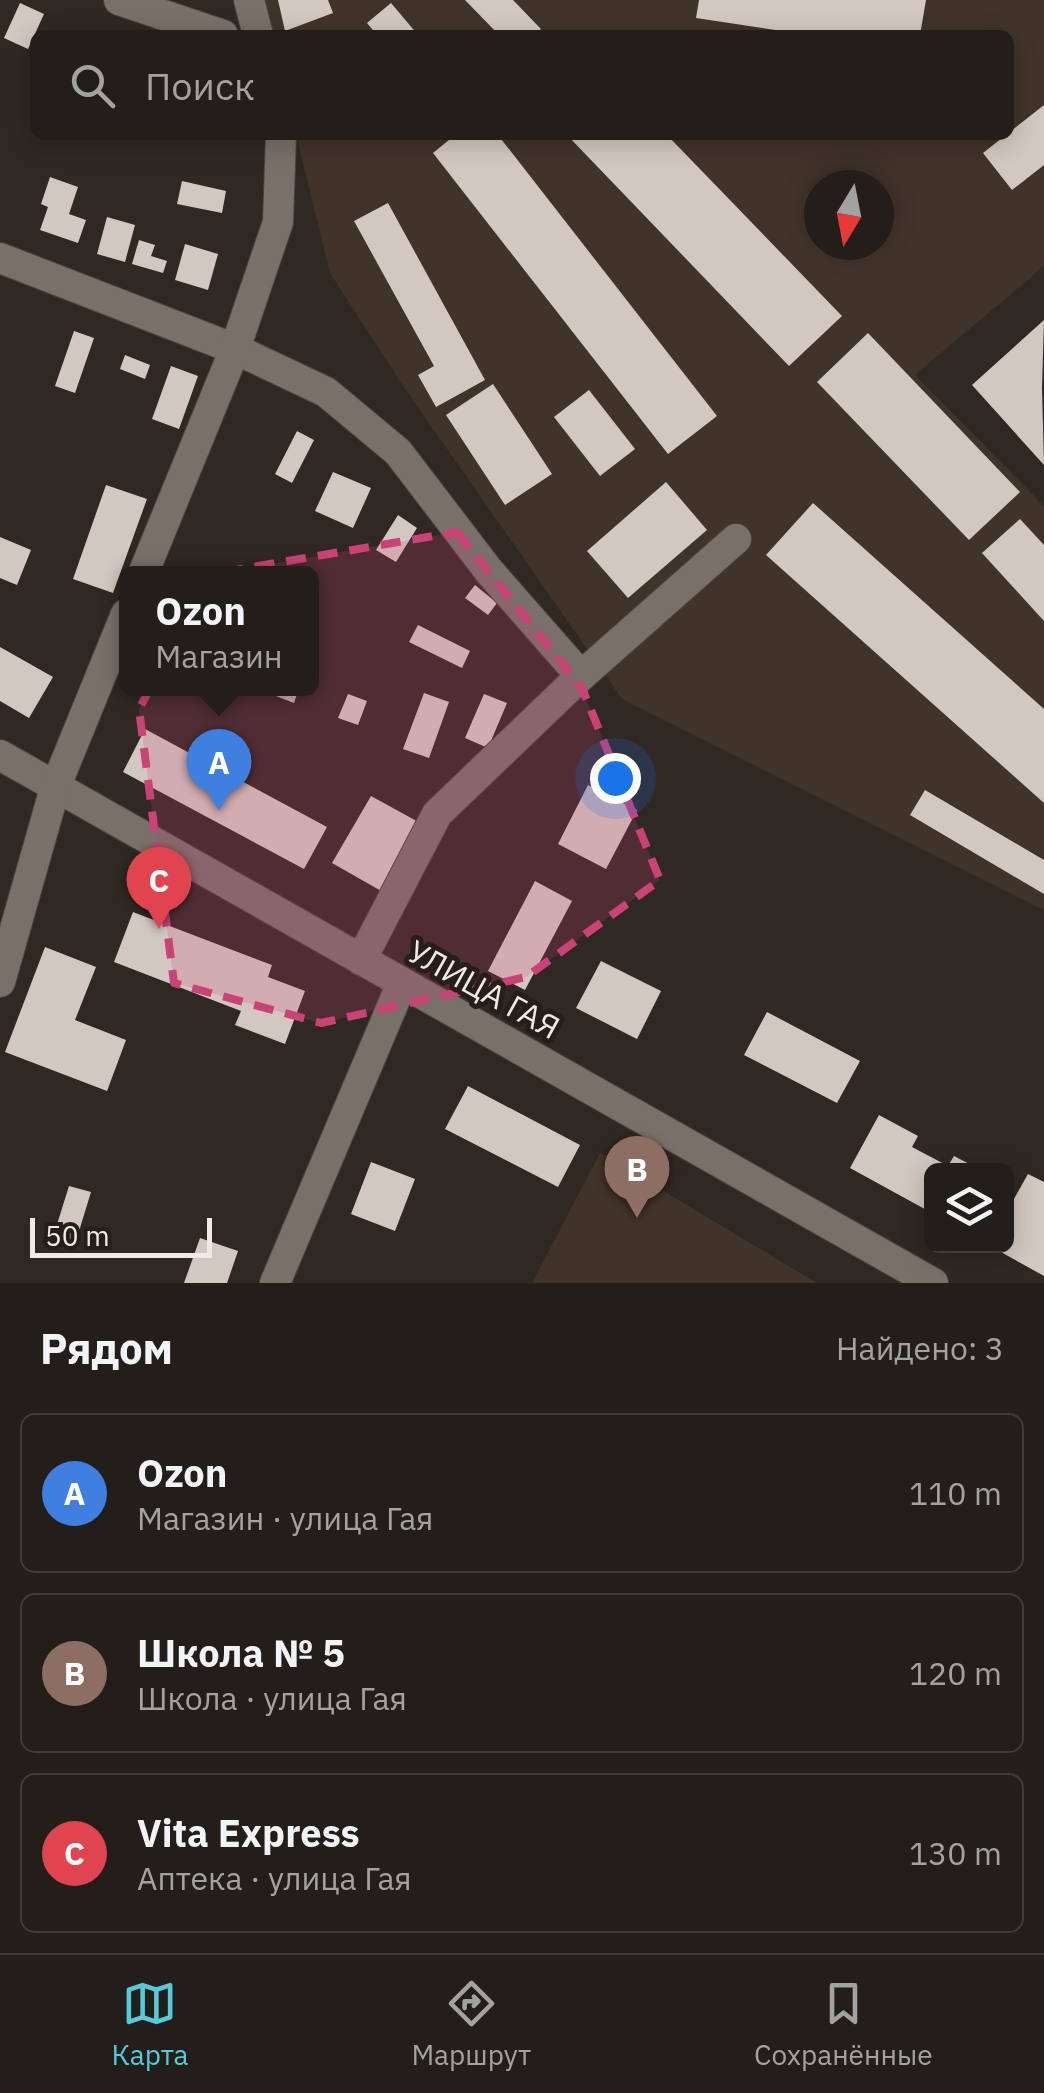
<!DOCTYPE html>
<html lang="ru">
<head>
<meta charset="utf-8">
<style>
  :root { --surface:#241e1a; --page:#302b27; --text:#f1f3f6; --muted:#a3a2a2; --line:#413c39; --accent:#53cbdb }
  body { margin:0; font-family:"IBM Plex Sans",sans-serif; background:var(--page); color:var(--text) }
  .controls { position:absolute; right:30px; bottom:30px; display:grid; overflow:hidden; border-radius:15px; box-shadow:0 5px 25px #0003 }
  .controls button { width:90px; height:90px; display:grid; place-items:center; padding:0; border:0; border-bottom:2px solid var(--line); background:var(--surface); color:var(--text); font:50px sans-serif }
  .compass { position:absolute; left:804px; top:170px; width:90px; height:90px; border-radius:50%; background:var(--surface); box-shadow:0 5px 25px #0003; rotate:190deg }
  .scale { position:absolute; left:30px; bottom:25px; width:182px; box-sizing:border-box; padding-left:10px; border:5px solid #efeae6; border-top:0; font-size:28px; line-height:35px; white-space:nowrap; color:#efeae6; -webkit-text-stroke:8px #261e19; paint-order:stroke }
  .you { position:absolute; left:615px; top:778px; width:35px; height:35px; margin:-25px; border:8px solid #fff; border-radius:50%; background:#1a73e8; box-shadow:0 0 0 15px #1a73e833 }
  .badge { display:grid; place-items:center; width:65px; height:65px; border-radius:50%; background:var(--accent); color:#fff; font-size:32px; font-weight:700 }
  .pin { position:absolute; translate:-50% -82px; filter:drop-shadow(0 2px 5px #0008) }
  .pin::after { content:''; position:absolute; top:52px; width:35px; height:30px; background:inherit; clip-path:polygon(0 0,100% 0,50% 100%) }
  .popup { position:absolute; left:119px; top:566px; width:200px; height:130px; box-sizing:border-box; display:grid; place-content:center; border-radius:15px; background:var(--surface); filter:drop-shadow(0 2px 8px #0005); font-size:32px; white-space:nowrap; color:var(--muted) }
  .popup b { font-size:38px; color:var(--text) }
  .popup::after { content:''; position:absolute; left:50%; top:100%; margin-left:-20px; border:20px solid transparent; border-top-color:var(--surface) }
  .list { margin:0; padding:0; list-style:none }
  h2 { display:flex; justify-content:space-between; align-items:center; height:130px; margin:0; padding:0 40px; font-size:42px }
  h2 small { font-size:32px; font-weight:400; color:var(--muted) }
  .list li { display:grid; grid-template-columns:65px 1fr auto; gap:30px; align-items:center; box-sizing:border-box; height:160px; margin:0 20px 20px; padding:0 20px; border:2px solid var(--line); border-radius:15px }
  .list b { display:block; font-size:38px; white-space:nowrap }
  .list p { margin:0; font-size:32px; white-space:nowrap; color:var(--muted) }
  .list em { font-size:32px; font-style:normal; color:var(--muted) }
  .icon { flex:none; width:55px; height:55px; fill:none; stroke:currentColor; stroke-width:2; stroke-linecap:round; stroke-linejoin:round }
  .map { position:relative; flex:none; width:1044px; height:1283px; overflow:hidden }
  .search { position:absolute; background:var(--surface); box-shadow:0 5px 25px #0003; left:30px; right:30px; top:30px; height:110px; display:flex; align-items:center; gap:25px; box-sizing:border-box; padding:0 35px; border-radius:15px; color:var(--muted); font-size:38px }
  .sheet { height:670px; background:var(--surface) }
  nav { display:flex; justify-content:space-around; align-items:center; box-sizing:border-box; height:140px; border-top:2px solid var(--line); background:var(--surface); font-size:28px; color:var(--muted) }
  nav a { display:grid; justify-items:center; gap:5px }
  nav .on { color:var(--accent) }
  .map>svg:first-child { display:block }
</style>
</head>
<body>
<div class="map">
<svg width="1044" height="1283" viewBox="0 0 1044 1283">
  <rect width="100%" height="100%" fill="#302822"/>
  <g fill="#40332a" fill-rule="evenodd">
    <path d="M264,0H1044V266L915,375L1044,506V910L622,699L403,386L330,273L296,135H1009V35H272ZM819,185H879V245H819Z"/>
    <polygon points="600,1153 817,1283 532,1283"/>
  </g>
  <g fill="#d2c8c1">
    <polygon points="278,0 328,0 333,13 285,31"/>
    <polygon points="465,0 513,0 541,29 534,35 499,35"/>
    <polygon points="699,0 926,0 920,35 809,35 696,18"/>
    <polygon points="20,3 44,14 28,49 4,38"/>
    <polygon points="391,3 418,35 377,35 367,23"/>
    <polygon points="1044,105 1044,165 1012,190 983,153"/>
    <polygon points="455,135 498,135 717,416 668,454 433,153"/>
    <polygon points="567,135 667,135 842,316 789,366"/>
    <polygon points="50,177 78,187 69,214 86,220 78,243 40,230 48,207 41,204"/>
    <polygon points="182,181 226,191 222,213 177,204"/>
    <polygon points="388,203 485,380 436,407 418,375 434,366 354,221"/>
    <polygon points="107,217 135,225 125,262 97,254"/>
    <polygon points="139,240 155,245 151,256 167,261 163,273 132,264"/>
    <polygon points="185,244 218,254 208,290 175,280"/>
    <polygon points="1044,320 1042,388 1044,465 972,385"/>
    <polygon points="74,331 94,338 75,393 55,386"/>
    <polygon points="868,333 1020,492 969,540 817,382"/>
    <polygon points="125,355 150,365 145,379 120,369"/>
    <polygon points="171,366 198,376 179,429 152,419"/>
    <polygon points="493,384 552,474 505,505 446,415"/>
    <polygon points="589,390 635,449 600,476 554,417"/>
    <polygon points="297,431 314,440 292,483 275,474"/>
    <polygon points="333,472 371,488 353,528 315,511"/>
    <polygon points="666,482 707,530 628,598 587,551"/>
    <polygon points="106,485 147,499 113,593 73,579"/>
    <polygon points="813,503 1044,709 1044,803 766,555"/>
    <polygon points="398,515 417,528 396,562 376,550"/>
    <polygon points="1020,519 1044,545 1044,621 982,553"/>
    <polygon points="0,537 31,550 17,585 0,578"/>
    <polygon points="475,585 497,603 488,615 465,598"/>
    <polygon points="418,625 470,651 462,668 409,642"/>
    <polygon points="0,647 53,677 29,718 0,701"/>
    <polygon points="270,688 299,688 294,703 268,693"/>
    <polygon points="424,693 449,702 429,758 403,749"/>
    <polygon points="348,694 367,701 358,725 338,718"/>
    <polygon points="484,694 507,703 488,748 465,738"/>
    <polygon points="145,729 327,827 304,869 123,772"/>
    <polygon points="588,785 637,810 606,869 558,844"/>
    <polygon points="925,790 1044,860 1044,894 910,815"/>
    <polygon points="371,796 422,824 383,892 332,863"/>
    <polygon points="535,881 572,901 525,990 488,971"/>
    <polygon points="133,912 272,965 268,977 305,991 285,1044 235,1025 241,1011 114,962"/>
    <polygon points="45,947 96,967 75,1020 126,1040 107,1091 5,1052"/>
    <polygon points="601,961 661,991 637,1039 576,1008"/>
    <polygon points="767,1012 860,1061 837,1103 744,1055"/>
    <polygon points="468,1086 580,1145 558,1187 445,1129"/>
    <polygon points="879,1115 918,1136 912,1147 948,1166 954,1156 981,1170 932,1170 932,1213 850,1168"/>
    <polygon points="371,1162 415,1179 395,1231 351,1214"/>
    <polygon points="1028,1174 1044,1182 1044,1276 990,1246 1006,1246 1006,1213"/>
    <polygon points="69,1186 91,1192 76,1241 54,1234"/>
    <polygon points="200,1238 238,1251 227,1283 184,1283"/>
  </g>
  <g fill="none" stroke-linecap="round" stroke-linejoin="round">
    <g stroke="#4b4540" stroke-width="32">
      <g id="minor">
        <polyline points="119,0 223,35"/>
        <polyline points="249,0 258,35"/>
        <polyline points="0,258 235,349 326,392 398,452 489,571 581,676"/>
        <polyline points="143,574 235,349 278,222 281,135"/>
        <polyline points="0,755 933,1283"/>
        <polyline points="361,960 437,814 581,676 736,539"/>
        <polyline points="0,982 55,788 126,614"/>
        <polyline points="275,1283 402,983"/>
      </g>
    </g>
    <use href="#minor" stroke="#79706a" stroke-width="30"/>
  </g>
  <path fill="#cb4277" fill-opacity="0.2" stroke="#cb4277" stroke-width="8" stroke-dasharray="20 12" stroke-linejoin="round" d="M457,532L582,688L660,880L526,977L321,1023L174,983L139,709L212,574Z"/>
  <g text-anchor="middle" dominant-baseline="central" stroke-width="10" stroke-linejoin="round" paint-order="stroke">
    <g font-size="32" fill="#efeae6" stroke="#261e19">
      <text transform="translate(484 989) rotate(29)">УЛИЦА ГАЯ</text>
    </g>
  </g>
</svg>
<div class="controls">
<button><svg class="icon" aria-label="layers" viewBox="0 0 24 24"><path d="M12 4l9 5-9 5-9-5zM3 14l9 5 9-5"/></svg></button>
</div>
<svg class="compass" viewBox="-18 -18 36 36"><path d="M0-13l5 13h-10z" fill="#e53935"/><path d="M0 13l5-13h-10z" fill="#a3a2a2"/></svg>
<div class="scale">50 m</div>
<div class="you"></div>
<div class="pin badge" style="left:219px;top:811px;background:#3f7fe0">A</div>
<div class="popup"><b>Ozon</b>Магазин</div>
<div class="pin badge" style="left:637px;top:1218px;background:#8d6e63">B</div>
<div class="pin badge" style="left:159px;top:929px;background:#e0444e">C</div>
<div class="search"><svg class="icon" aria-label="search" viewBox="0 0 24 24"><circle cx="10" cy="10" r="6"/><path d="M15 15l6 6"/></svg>Поиск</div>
</div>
<section class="sheet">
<h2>Рядом<small>Найдено: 3</small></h2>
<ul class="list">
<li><span class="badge" style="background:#3f7fe0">A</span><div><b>Ozon</b><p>Магазин · улица Гая</p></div><em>110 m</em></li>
<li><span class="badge" style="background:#8d6e63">B</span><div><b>Школа № 5</b><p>Школа · улица Гая</p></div><em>120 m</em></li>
<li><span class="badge" style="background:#e0444e">C</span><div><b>Vita Express</b><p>Аптека · улица Гая</p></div><em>130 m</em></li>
</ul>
</section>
<nav>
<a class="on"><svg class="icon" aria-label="map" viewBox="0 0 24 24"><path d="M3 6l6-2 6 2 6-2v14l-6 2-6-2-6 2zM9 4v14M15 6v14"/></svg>Карта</a>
<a><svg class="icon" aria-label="directions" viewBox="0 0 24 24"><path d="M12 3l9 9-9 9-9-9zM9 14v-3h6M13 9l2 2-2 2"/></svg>Маршрут</a>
<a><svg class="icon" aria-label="saved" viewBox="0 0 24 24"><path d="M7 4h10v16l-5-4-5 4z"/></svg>Сохранённые</a>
</nav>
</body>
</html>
